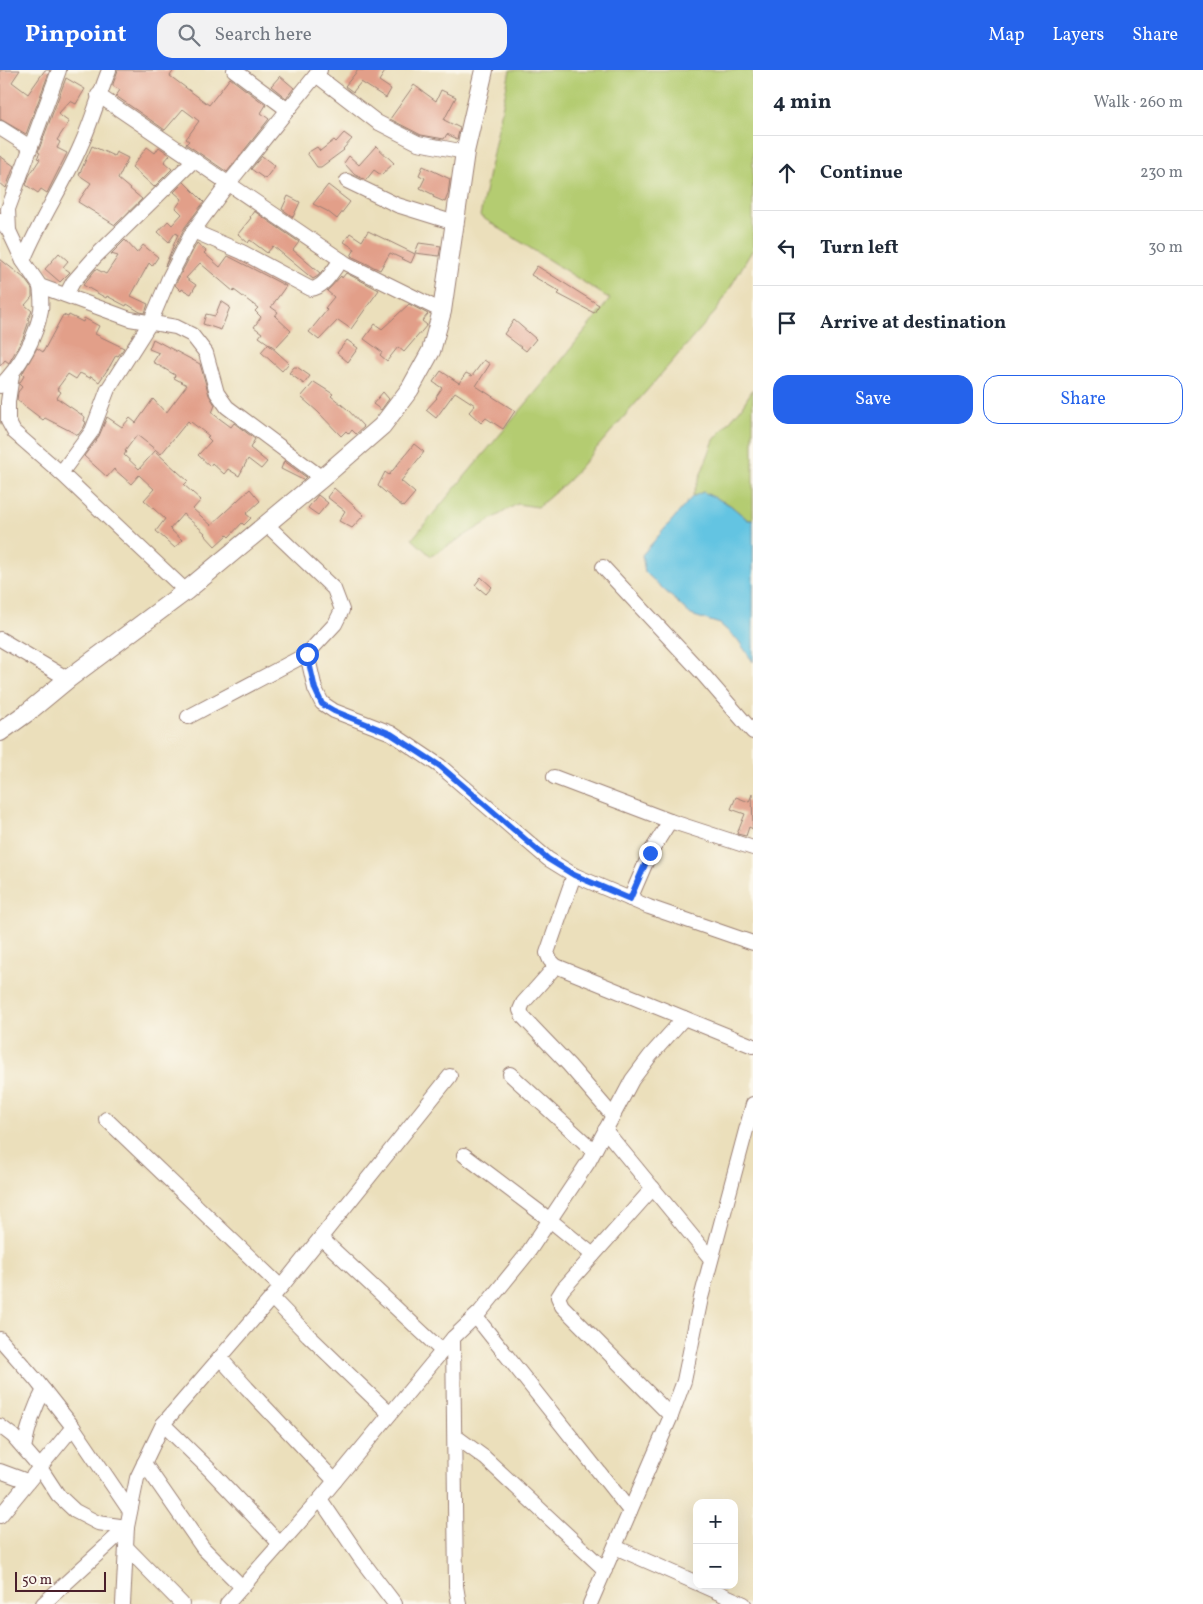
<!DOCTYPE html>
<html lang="en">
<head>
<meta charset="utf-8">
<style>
  :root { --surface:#fff; --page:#f2f2f3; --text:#1f2937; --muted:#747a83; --line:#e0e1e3; --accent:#2563eb }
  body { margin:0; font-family:Vollkorn,serif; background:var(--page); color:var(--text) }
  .controls { position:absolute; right:15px; bottom:15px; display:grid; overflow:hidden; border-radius:10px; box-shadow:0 5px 20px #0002 }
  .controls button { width:45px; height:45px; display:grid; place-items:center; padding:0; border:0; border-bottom:1px solid var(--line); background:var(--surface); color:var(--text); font:25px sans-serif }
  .scale { position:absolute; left:15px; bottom:12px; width:91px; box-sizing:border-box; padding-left:5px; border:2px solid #4a1f2b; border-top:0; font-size:14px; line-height:18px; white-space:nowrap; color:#4a1f2b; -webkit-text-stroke:4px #fbf7ec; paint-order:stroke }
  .stop { position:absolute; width:15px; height:15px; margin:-11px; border:4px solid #2563eb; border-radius:50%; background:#fff }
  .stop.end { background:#2563eb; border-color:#fff; box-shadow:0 1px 5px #0008 }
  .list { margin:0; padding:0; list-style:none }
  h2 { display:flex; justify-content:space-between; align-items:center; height:65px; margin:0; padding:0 20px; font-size:21px }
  h2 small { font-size:16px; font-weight:400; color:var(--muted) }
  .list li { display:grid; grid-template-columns:32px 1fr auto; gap:15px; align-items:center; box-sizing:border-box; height:75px; padding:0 20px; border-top:1px solid var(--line) }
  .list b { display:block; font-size:19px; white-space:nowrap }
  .list em { font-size:16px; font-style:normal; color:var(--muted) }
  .actions { display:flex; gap:10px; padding:15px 20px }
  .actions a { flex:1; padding:11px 0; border:1px solid var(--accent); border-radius:15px; text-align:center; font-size:18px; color:var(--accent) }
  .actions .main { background:var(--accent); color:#fff }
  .icon { flex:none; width:28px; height:28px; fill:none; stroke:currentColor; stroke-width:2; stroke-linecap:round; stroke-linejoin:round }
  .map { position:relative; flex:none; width:753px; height:1534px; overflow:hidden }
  header { display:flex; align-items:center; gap:30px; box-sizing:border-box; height:70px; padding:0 25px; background:var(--accent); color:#fff }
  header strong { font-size:24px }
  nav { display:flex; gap:28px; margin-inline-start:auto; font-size:18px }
  .search { width:350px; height:45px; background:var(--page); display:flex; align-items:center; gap:12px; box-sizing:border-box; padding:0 18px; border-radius:15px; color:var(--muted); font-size:19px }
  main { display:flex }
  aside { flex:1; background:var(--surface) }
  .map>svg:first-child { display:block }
</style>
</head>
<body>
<header>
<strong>Pinpoint</strong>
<div class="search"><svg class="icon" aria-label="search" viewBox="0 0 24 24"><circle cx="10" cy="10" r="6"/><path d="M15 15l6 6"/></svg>Search here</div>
<nav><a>Map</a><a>Layers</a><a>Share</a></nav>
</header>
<main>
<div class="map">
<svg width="753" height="1534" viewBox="0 0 753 1534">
  <rect width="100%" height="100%" fill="#fbf7ec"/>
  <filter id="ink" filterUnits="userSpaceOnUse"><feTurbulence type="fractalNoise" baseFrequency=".02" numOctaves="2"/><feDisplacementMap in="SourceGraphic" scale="10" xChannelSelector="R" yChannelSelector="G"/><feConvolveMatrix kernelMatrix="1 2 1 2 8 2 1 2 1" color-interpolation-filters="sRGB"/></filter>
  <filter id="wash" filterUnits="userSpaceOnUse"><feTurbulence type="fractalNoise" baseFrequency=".0096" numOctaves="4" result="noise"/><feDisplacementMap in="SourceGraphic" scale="20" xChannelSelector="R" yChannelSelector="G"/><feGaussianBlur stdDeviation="1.12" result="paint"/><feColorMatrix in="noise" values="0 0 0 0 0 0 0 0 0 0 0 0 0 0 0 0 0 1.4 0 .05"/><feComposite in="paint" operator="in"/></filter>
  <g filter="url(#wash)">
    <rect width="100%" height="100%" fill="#ebdfbb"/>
    <g fill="#b4cc71" stroke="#7f764e">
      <polygon points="510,0 753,0 753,179 717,240 568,411 538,437 517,434 431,486 412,469 546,310 610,229 480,146"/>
      <polygon points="753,319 753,450 748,450 730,435 703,422 692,427 714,370 741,338"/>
    </g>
    <polygon fill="#64c4e2" stroke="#577286" points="703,422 730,435 748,450 753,450 753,592 738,570 720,554 691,545 645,502 642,485 692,427"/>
    <g id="blocks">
      <g fill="#e29f89">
        <polygon points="0,0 20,0 12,12 28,24 45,0 50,0 26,64 0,49"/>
        <polygon points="118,0 174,0 170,6 209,35 230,8 266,35 261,43 269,49 227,102 186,74 189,71 186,69 199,51 183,39 165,60 116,26 120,20 113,16 113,14"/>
        <polygon points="358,0 386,0 379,11 391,19 386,28 361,12 353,22 345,16"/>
        <polygon points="280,6 294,18 286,28 271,16"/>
        <polygon points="66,8 85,19 76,34 70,31 58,44 69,52 57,70 60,72 57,78 67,83 47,123 41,119 38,123 26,115 29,106 40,89 37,88 40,83 38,82"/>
        <polygon points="414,15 436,31 441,20 456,27 444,50 460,58 457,69 447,64 444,69 421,65 390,49"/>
        <polygon points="344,63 352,69 343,79 344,80 321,97 317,97 307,83 317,77 320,81 334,70 336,72"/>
        <polygon points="92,76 114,86 116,82 128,88 118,109 142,129 115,155 78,132 91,113 79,105"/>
        <polygon points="376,76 394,93 381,105 374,100 366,110 355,105 344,93 349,86 359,95"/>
        <polygon points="147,77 155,83 159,77 170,85 164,92 172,99 154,117 132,97"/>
        <polygon points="0,86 14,96 6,118 0,113"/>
        <polygon points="262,86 275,96 265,109 251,99"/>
        <polygon points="423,96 450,109 448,124 445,132 433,127 434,125 420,118 425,108 419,105"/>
        <polygon points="184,112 204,132 185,157 165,196 178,164 175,163 169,172 158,162 168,151 172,155 182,144 176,138 182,129 174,122"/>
        <polygon points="328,115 350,132 337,149 327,141 313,134"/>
        <polygon points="288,126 300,132 293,147 282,139"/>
        <polygon points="254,141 299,172 293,180 320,203 323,200 318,206 313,209 273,176 267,183 250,170 248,173 238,164 251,148 250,147"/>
        <polygon points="368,161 415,184 411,193 390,183 380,200 351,186 355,179 344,172 350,163 362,171"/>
        <polygon points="125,170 137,183 143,175 158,187 152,196 149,193 131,226 148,234 145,243 140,242 127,234 126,236 107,226 106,228 83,215 96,199 106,204 118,186 111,184"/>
        <polygon points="197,173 206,181 204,183 220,197 228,186 286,216 271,237 278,242 275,246 291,261 275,278 259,267 262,263 254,257 261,247 255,241 258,238 234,220 234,222 200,193 186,208 196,215 191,224 182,219 181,221 175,215"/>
        <polygon points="419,173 441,176 439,186 415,183"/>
        <polygon points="59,183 68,191 63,197 70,202 60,212 45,199"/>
        <polygon points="0,189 24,208 32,219 32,227 25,235 32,241 28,249 29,251 23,268 9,293 5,290 0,296"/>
        <polygon points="537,196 599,235 594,243 558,224 560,222 531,205"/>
        <polygon points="346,203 379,220 351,259 338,250 319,270 309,262 327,240 325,238 334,227 327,221 341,206 342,208"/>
        <polygon points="221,231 230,237 221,260 203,254 206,244 215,246"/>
        <polygon points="409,234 428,244 422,251 427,255 404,282 398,277 387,291 380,285 382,282 364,269 375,254 382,259"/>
        <polygon points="63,245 68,247 69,245 83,252 84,248 99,256 95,264 124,278 118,286 116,285 110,296 99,312 91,306 90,308 80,303 76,309 68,304 57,319 61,322 57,328 85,347 84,351 86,352 84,357 78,365 45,348 43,350 17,330 18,322 22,317 19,314 24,306 22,304 37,278 43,282"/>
        <polygon points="514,250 536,269 526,281 504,264"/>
        <polygon points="153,269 200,294 209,325 215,335 212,343 231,357 234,353 255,369 250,378 267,392 261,399 248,389 239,406 228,399 224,404 212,393 210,396 198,385 211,371 207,367 209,366 191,352 190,353 188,351 161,384 137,365 125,381 126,382 124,385 139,399 155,381 188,411 184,415 201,430 193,439 211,455 250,419 260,431 246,444 251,448 244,455 242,453 229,467 227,465 215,476 204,464 205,463 183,444 170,459 182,470 175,478 156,461 165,449 144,430 154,419 139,405 131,414 114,399 107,407 84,386 99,366 107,347 122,357 130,348 136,353 153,329 166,343 187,315 174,308 175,305 153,292 159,283 149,279"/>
        <polygon points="347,270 358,278 348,292 337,283"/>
        <polygon points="268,274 289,293 282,301 261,282"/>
        <polygon points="484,290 490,294 476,316 515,341 503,359 486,348 481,353 469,342 475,335 455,322 436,348 426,340 437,328 436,327 442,318 433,312 441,301 459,313 466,303 472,306"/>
        <polygon points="294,297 297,297 310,306 304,314 289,303"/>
        <polygon points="314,312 333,324 331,326 347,339 364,357 356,364 352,360 349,364 346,361 341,366 318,342 301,327"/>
        <polygon points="383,322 389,329 381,340 373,334"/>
        <polygon points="414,374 424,382 401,411 415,423 403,437 378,416 385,402 389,405"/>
        <polygon points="284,391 306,407 303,410 281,399"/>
        <polygon points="334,418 364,445 352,458 339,451 345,441 327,427"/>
        <polygon points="318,425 328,433 318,445 308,438"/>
        <polygon points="481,507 492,517 486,524 475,515"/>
        <polygon points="752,724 753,759 749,757 746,766 737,764 745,744 731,739 736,727 749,732"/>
      </g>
    </g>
  </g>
  <g filter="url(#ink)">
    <use href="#blocks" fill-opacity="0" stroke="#9a7f73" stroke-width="1"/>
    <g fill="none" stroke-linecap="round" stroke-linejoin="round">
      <g stroke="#9a7f73" stroke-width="16">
        <g id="minor">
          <polyline points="234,0 288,40"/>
          <polyline points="316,5 377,52 418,73 465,82"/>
          <polyline points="98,25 347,194 442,241"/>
          <polyline points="0,58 30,77"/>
          <polyline points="347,111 397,135 455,153"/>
          <polyline points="0,150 9,161 23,191 40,216 130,249 176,257 192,265 206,283 217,323 227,337 322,408"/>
          <polyline points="9,161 8,139 59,0"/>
          <path d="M193,161L242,182L311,219C324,218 333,200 341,190"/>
          <path d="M23,191C39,151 64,115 81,75C92,51 99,25 109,0"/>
          <polyline points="66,225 73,212 95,187 194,90"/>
          <polyline points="12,305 8,332 8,351 14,362 61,403 186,521"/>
          <path d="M0,316C20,297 36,268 41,240C42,233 41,224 40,216"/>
          <polyline points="61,403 92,361 108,319 150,253 169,208 193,161 228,114 320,0"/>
          <polyline points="603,497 701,602 753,662"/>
          <polyline points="0,569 68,609"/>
          <polyline points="307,584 315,619 322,633 334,641 391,663 440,696 548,789 574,805 649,837 753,873"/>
          <polyline points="188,647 307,584 335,554 342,540 334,519 266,454"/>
          <polyline points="554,707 670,751 753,778"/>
          <polyline points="574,805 547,883 550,890 556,896 753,976"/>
          <polyline points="630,829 650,783 670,751"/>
          <polyline points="556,896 523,933 520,940 523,947 569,995 613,1046"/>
          <polyline points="510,1004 594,1081"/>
          <polyline points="106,1049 281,1217"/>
          <polyline points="605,1060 711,1189"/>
          <polyline points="464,1085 550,1150 593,1185"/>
          <polyline points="653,1118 563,1219 558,1227 562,1236 671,1346"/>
          <polyline points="321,1168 442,1281"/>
          <polyline points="272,1228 308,1265 390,1344"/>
          <polyline points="476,1247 630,1441"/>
          <polyline points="453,1268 456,1516 459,1534"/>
          <polyline points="0,1269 36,1310 73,1357 130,1441"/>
          <polyline points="220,1288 247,1318 335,1411"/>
          <polyline points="163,1354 210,1400 280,1474"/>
          <polyline points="0,1356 13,1366 39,1396 58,1425 75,1441 98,1453 127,1457"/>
          <polyline points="455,1366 485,1388 605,1500"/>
          <path d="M24,1378C28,1357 34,1338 44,1320"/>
          <polyline points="144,1393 203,1478 242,1517"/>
          <polyline points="0,1401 27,1411"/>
          <polyline points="320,1429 363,1492 395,1534"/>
          <polyline points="0,1446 73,1357"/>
          <polyline points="126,1477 182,1534"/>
          <polyline points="615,1477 697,1513"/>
          <polyline points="701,1515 744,1534"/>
          <polyline points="43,1534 127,1457"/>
          <polyline points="123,1534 127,1457 137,1408 163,1354 281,1217 450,1006"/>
          <polyline points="227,1534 320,1429 453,1268 480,1242 527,1184 589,1091 632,1010 650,986 684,948"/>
          <polyline points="590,1534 671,1346 684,1311 701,1228 753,1034"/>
        </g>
      </g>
      <g stroke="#9a7f73" stroke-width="20">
        <polyline id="tertiary" points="0,662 28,642 68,609 186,521 322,408 382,356 410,319 431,281 442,241 465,82 484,0"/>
      </g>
      <use href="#minor" stroke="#fff" stroke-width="14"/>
      <use href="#tertiary" stroke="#fff" stroke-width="18"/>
    </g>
  </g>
  <g fill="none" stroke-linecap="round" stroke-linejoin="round" filter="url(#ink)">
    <polyline stroke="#2563eb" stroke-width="6" points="307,584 315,619 322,634 334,641 391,664 440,696 548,789 574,805 630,829 650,783"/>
  </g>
</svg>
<div class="controls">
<button>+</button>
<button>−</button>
</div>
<div class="scale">50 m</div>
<div class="stop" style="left:307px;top:584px"></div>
<div class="stop end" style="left:650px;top:783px"></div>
</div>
<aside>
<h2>4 min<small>Walk · 260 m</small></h2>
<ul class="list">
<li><svg class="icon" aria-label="ahead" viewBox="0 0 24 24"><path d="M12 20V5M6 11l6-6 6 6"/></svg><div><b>Continue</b></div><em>230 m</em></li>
<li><svg class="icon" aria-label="left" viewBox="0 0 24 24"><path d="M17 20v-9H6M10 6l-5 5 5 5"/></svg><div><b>Turn left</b></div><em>30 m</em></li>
<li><svg class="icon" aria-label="arrive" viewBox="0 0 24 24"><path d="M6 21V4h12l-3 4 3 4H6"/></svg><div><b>Arrive at destination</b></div></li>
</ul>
<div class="actions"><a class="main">Save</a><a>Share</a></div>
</aside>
</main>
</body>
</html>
